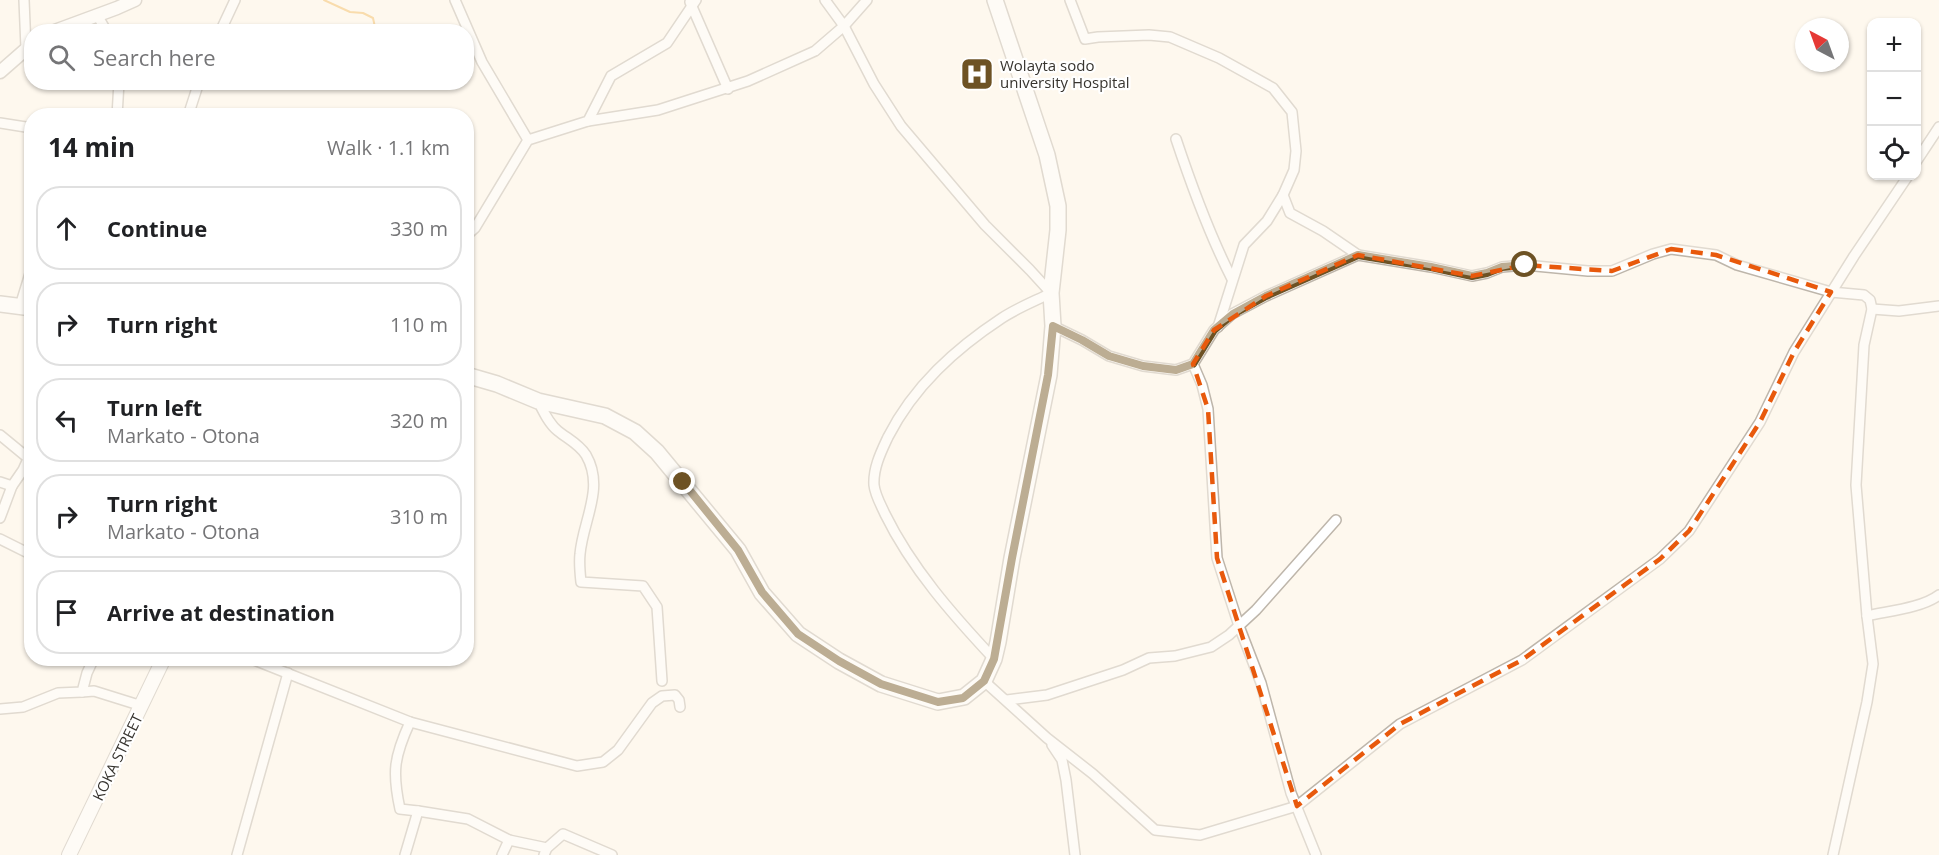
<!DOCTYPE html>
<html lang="en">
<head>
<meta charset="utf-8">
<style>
  :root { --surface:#fff; --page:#f6f6f6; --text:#202124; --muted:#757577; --line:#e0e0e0 }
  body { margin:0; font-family:"Open Sans",sans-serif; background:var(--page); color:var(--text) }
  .controls { position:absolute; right:18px; top:18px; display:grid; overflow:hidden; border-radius:12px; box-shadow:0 2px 4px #0004 }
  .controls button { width:54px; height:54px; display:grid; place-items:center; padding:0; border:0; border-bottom:2px solid var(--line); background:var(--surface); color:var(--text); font:30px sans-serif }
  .compass { position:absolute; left:1795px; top:18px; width:54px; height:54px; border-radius:50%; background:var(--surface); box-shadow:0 2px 4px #0004; rotate:319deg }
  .stop { position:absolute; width:18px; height:18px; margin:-14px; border:4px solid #6d5224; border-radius:50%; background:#fff }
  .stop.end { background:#6d5224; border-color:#fff; box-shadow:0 2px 6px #0008 }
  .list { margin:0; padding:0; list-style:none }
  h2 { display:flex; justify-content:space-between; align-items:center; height:78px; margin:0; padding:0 24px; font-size:26px }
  h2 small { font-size:20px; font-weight:400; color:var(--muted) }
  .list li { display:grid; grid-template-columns:39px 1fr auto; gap:18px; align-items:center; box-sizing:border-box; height:84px; margin:0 12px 12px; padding:0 12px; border:2px solid var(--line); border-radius:24px }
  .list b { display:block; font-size:22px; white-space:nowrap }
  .list p { margin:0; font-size:20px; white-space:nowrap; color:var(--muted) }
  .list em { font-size:20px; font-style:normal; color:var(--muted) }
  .icon { flex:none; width:33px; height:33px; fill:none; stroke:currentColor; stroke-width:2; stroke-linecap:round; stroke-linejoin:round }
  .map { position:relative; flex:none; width:1939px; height:855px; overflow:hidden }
  .search { position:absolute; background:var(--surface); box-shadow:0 2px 4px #0004; left:24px; top:24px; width:450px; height:66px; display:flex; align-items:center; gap:15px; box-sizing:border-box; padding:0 21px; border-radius:24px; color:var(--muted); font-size:22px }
  .panel { position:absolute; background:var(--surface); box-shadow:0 2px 4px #0004; left:24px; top:108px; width:450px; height:558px; border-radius:24px }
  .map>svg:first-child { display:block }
</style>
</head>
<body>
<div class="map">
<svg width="1939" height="855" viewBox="0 0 1939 855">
  <rect width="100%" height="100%" fill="#fef8ee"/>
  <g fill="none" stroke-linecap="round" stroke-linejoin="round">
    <polyline stroke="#f3ba5c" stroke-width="2" points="324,0 350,12 363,13 373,18 376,32"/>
    <g stroke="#beb6ab" stroke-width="12">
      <g id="minor">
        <polyline points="24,0 26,48"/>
        <polyline points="455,0 482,62 528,140"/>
        <polyline points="825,0 844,26 867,0"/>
        <polyline points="1070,0 1085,39 1098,37 1149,35 1170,37 1219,58 1273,88 1292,112 1296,151 1294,170 1283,195 1290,213 1323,231 1358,255"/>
        <polyline points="690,2 728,89"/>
        <polyline points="97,15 107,32"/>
        <polyline points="220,32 235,0"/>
        <polyline points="117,116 119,82"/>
        <polyline points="188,116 199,82"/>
        <path d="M588,121L658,110L748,81L815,51L844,26L874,84L901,126L985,225L1030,270L1051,293C1035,301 1017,308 1002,318C955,349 914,386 888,437C881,452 873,468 874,485C875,495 881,505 885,514C912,569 953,615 994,659"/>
        <polyline points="0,123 32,128"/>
        <path d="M1176,139C1192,187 1209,234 1232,279"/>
        <polyline points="1916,162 1939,127"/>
        <polyline points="466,236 475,228 528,140 588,121 611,76 667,43 696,0"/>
        <polyline points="20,306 32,267"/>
        <polyline points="1872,309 1899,311 1939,306"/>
        <polyline points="1053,326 1082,340 1109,356 1143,366 1176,370 1193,364 1214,330 1232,314 1266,296 1358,255 1431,267 1472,276 1487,273 1502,267 1525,265 1588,271 1612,271 1653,254 1671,249 1716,255 1737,265 1831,292 1864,295 1870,300 1872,309 1864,345 1856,485 1867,616 1873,664 1867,702 1833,855"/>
        <polyline points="1218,327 1244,245 1267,221 1283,195"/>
        <polyline points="1193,364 1202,385 1208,409 1217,558 1239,626 1261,683 1291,793 1316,855"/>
        <path d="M538,401C543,411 549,424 558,431C568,439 579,444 586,455C605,488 583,520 580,554C579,563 580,573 581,582L643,586L657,607L662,681"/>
        <polyline points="0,435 28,458"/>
        <polyline points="0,482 12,486"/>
        <polyline points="0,518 12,486 23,470 32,450"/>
        <polyline points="0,539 32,555"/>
        <path d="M1867,616C1888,611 1922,608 1939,595"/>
        <polyline points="249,658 410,722 577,766 603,762 618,750 652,703 662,696 675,695 679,700 680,707"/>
        <polyline points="984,681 1047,738 1093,774 1155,830 1200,835 1297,806 1400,724 1522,660 1660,559 1689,531 1760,422 1794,352 1854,256 1908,176"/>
        <polyline points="82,692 94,691 142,706"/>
        <polyline points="1007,700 1047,695 1123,670 1149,658 1175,656 1211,647 1229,635 1256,610 1336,520"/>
        <polyline points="0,709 23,707 58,693 82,692 87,673 94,658"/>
        <polyline points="1052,745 1062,760 1066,780 1075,855"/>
        <polyline points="418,811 468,819 509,840 547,848"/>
        <polyline points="237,855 288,673"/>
        <path d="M405,855L418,811L400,809C392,772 394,757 410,722"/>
        <polyline points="502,855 509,840"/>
        <polyline points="544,855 547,848 563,834 612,855"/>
      </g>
    </g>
    <g stroke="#beb6ab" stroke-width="15">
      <g id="tertiary">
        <polyline points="52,32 117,8 135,0"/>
        <polyline points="0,72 32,44"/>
      </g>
    </g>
    <g stroke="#beb6ab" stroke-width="16">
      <polyline id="secondary" points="69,855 164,658"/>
    </g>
    <g stroke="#beb6ab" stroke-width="18">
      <g id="primary">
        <polyline points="0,304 32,308"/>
        <polyline points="466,375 497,384 538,401 605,416 635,432 657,452 738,550 762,593 798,634 839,661 881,684 938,702 964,697 984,681 994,659 998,642 1012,558 1049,375 1053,326 1051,293 1058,230 1058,206 1047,155 995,0"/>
      </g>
    </g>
    <use href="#minor" stroke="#fff" stroke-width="9"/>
    <use href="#tertiary" stroke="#fff" stroke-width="12"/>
    <use href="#secondary" stroke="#fff" stroke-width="14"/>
    <use href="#primary" stroke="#fff" stroke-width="15"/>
  </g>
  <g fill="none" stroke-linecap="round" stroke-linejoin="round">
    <polyline stroke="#6d5224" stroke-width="8" points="683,482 738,550 762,592 798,634 839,661 881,684 938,702 963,698 984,681 994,659 1012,558 1048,375 1053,326 1082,340 1109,356 1143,366 1176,370 1193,364 1214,330 1233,314 1266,296 1358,255 1431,267 1472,276 1487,273 1502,267 1525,265"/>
  </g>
  <path d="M0 0H1939V855H0ZM1671,249L1716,255L1831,292L1794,352L1760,422L1689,531L1660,559L1522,660L1400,724L1297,806L1217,558L1208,409L1193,364L1214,330L1266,296L1358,255L1472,276L1525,265L1612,271Z" fill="#fef8ee" fill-opacity=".55" fill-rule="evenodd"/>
  <path fill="none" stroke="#e8590c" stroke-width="4.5" stroke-dasharray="12 8" stroke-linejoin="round" d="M1671,249L1716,255L1831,292L1794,352L1760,422L1689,531L1660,559L1522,660L1400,724L1297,806L1217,558L1208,409L1193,364L1214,330L1266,296L1358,255L1472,276L1525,265L1612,271Z"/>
  <defs>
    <g id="hospital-square" transform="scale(1.725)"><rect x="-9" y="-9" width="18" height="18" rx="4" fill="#6d5224" stroke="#fff"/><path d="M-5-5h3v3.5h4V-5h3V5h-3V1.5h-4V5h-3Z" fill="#fff"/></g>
  </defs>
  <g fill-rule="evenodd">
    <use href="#hospital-square" x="977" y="74"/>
  </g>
  <g text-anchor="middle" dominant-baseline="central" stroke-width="4.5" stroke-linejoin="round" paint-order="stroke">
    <g font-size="15" fill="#37342f" stroke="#fff" text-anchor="start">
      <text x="1000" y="65">Wolayta sodo<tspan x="1000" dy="17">university Hospital</tspan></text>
    </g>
    <g font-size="15" fill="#37342f" stroke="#fff">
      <text transform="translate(117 757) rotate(-64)">KOKA STREET</text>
    </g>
  </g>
</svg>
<div class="controls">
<button>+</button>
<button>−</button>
<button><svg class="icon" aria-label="locate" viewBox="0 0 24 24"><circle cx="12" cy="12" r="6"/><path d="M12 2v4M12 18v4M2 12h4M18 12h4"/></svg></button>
</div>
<svg class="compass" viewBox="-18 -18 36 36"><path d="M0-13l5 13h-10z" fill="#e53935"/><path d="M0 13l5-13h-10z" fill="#757577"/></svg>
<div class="stop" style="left:1525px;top:265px"></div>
<div class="stop end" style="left:683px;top:482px"></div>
<div class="search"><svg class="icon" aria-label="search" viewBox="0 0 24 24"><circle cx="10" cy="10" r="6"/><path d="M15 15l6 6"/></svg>Search here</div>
<section class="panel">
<h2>14 min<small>Walk · 1.1 km</small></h2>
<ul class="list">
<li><svg class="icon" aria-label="ahead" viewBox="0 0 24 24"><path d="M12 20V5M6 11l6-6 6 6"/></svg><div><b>Continue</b></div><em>330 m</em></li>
<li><svg class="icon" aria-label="right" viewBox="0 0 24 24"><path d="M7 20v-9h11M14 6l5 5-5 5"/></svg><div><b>Turn right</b></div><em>110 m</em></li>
<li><svg class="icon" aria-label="left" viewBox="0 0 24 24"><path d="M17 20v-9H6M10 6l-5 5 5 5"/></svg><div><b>Turn left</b><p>Markato - Otona</p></div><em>320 m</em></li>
<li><svg class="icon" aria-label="right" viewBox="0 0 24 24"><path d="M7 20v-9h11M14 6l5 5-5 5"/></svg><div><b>Turn right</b><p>Markato - Otona</p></div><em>310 m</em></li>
<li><svg class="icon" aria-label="arrive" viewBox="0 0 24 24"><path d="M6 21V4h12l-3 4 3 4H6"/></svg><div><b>Arrive at destination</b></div></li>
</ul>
</section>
</div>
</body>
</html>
